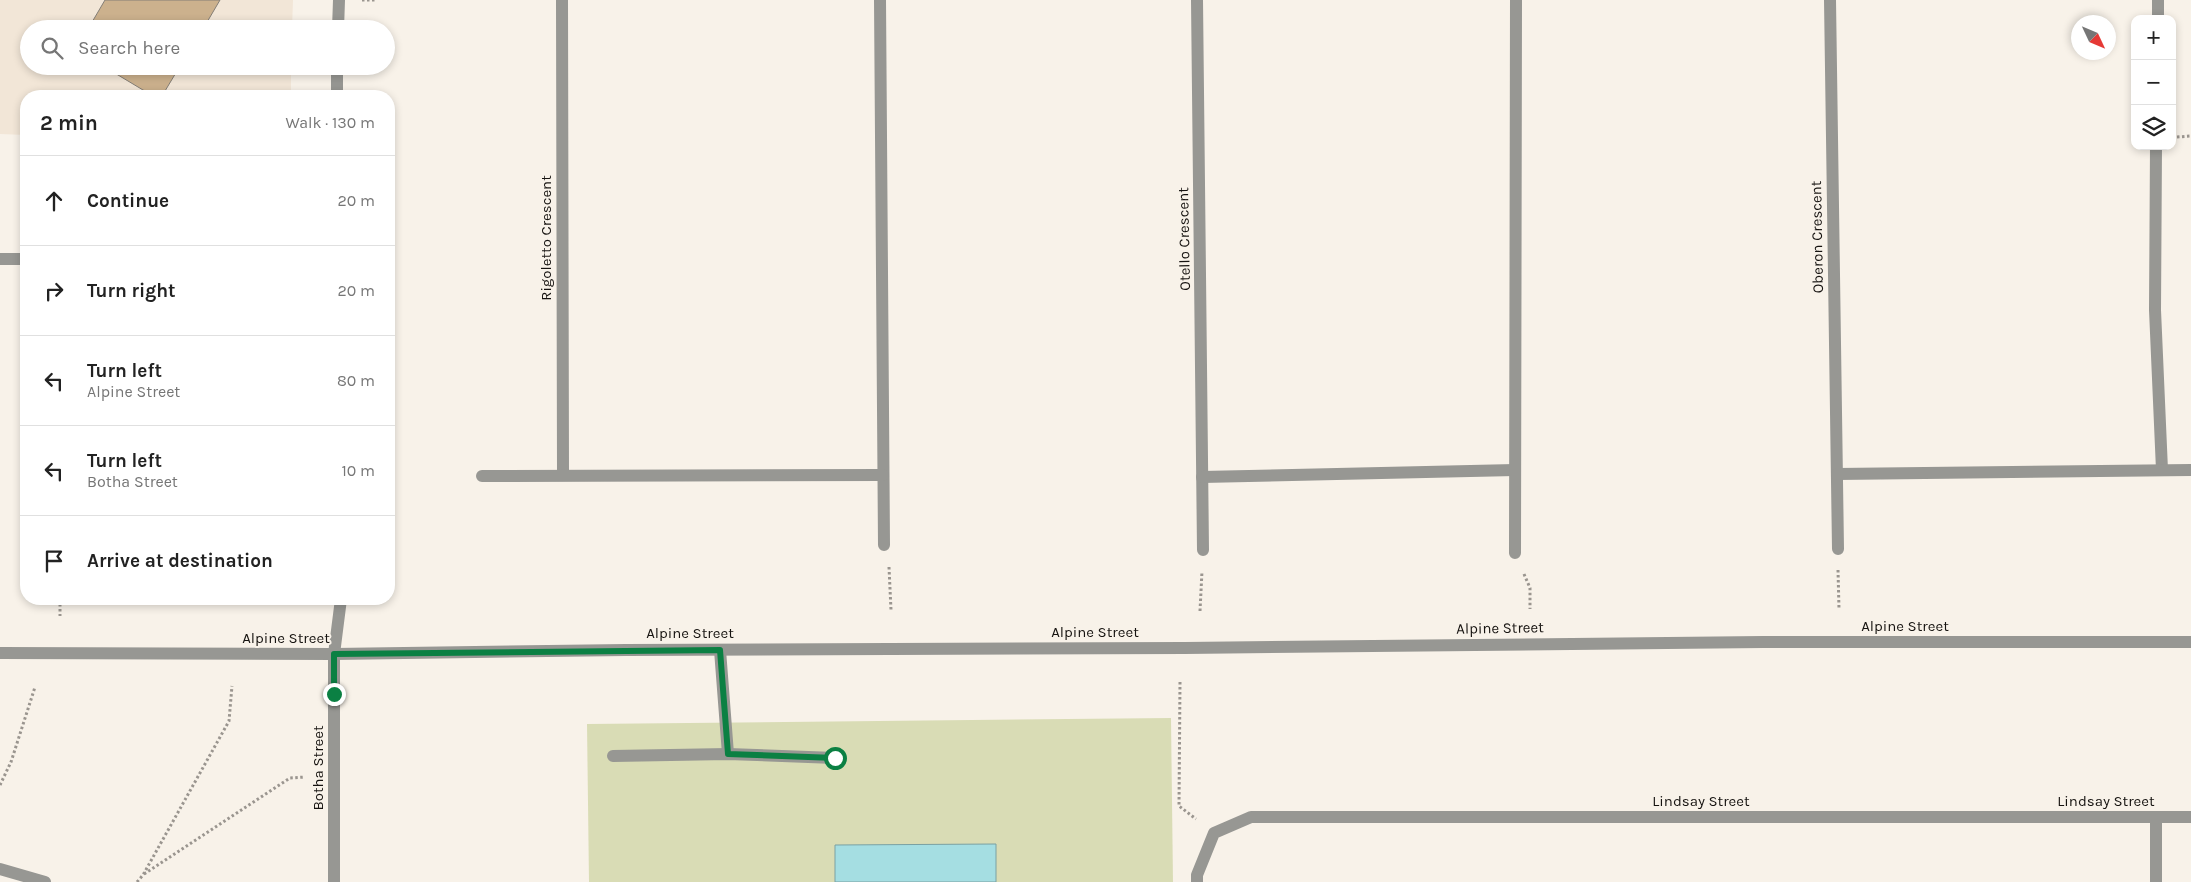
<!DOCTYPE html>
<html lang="en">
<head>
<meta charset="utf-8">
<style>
  :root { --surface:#fff; --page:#f6f6f6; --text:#222; --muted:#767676; --line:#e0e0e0 }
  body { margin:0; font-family:Karla,sans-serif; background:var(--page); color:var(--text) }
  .controls { position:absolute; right:15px; top:15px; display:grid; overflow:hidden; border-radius:10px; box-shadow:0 2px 8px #0003 }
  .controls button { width:45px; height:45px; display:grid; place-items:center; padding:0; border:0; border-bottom:1px solid var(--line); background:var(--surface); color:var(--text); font:25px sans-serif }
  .compass { position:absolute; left:2071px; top:15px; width:45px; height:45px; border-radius:50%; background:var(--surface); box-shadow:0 2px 8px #0003; rotate:134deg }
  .stop { position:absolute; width:15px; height:15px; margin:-11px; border:4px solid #0b8043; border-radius:50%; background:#fff }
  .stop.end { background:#0b8043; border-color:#fff; box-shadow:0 1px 5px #0008 }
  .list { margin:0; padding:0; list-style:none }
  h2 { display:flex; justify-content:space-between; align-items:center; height:65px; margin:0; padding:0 20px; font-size:21px }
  h2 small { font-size:16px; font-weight:400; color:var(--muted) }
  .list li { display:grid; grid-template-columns:32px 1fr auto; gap:15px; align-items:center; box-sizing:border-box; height:90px; padding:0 20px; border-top:1px solid var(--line) }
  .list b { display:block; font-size:19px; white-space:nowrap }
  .list p { margin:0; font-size:16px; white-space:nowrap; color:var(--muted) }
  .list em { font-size:16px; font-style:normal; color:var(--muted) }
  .icon { flex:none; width:28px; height:28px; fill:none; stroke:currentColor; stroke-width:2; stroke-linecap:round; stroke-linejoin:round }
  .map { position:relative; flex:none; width:2191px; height:882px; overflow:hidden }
  .search { position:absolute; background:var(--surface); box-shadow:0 2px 8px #0003; left:20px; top:20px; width:375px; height:55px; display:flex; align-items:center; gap:12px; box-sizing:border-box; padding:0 18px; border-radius:28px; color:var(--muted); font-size:19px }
  .panel { position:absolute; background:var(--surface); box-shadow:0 2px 8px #0003; left:20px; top:90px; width:375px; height:515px; border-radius:20px }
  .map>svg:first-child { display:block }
</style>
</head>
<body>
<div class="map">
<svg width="2191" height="882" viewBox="0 0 2191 882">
  <rect width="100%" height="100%" fill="#f8f2e9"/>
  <polygon fill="#f2e6d7" points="0,0 293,0 292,29 29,29 29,66 291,66 291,96 26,96 26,135 0,134"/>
  <polygon fill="#d9dcb5" points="1171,718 1173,882 589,882 587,724"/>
  <polygon fill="#a5dee2" stroke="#7aa1a3" points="996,844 996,882 835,882 835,845"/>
  <g fill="#ccb18d" stroke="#847e76">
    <polygon points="105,0 220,0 203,29 88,29"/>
    <polygon points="103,66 180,66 162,96 153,96"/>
  </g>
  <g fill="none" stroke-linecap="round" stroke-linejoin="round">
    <g stroke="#9a958f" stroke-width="3" stroke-dasharray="2.5 2.5" stroke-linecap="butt">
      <polyline points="362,0 377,0"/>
      <polyline points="2177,137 2191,136"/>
      <polyline points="889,567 891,610"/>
      <polyline points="1838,570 1839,609"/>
      <polyline points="1524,574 1530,588 1530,609"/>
      <polyline points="60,599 60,616"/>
      <polyline points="1200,611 1202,571"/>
      <polyline points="1180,682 1179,806 1196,819"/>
      <polyline points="0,785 11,762 35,687"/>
      <polyline points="144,874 290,778 305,777"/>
      <polyline points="137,882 143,875 229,721 232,686"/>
    </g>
    <g stroke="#979793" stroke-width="12">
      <polyline points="720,650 728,754"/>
      <polyline points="613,756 728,754 835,758"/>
    </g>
    <g stroke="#979793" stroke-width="12">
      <polyline points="562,0 563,475"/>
      <polyline points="880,0 884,545"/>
      <polyline points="1197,0 1203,550"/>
      <polyline points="1830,0 1838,549"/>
      <polyline points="2158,19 2158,0"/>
      <polyline points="338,29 339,0"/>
      <polyline points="337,96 337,66"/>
      <polyline points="2156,146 2155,310 2162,470"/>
      <polyline points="0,259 26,259"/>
      <polyline points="1837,474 2191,470"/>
      <polyline points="482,476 883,475"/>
      <polyline points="1202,477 1515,470"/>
      <polyline points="1515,553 1516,0"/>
      <polyline points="2156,817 2156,882"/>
      <polyline points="0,869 45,882"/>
      <polyline points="334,882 334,654 341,599"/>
      <polyline points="1197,882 1197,875 1214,833 1251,817 2191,817"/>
    </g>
    <polyline stroke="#979793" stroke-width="12" points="0,653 334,654 626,650 1185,648 1763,642 2191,642"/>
  </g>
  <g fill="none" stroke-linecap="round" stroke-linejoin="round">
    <polyline stroke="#0b8043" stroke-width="6" points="334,694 334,654 720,650 728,754 835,758"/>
  </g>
  <g text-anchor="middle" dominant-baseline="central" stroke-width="4" stroke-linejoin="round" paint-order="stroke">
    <g font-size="15" fill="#161310" stroke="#f8f2e9">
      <text transform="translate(1817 237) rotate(-91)">Oberon Crescent</text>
      <text transform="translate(546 238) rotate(-90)">Rigoletto Crescent</text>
      <text transform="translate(1184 239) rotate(-91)">Otello Crescent</text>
      <text x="1905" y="626">Alpine Street</text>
      <text transform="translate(1500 628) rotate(-1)">Alpine Street</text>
      <text x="1095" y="632">Alpine Street</text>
      <text x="690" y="633">Alpine Street</text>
      <text x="286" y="638">Alpine Street</text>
      <text transform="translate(318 768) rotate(-90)">Botha Street</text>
      <text x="1701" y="801">Lindsay Street</text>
      <text x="2106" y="801">Lindsay Street</text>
    </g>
  </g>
</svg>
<div class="controls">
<button>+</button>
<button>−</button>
<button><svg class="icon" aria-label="layers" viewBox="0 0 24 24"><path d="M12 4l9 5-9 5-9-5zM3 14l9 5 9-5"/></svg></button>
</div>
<svg class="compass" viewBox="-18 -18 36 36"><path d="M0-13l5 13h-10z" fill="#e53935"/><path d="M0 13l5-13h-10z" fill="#767676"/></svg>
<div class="stop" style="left:835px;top:758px"></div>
<div class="stop end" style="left:334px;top:694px"></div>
<div class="search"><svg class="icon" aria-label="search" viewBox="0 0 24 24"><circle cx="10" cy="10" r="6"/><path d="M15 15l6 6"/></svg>Search here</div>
<section class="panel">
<h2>2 min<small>Walk · 130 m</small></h2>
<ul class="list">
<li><svg class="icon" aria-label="ahead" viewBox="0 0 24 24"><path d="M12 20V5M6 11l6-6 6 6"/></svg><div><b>Continue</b></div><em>20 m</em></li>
<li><svg class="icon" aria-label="right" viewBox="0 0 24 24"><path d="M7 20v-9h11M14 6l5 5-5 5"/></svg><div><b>Turn right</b></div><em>20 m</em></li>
<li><svg class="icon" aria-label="left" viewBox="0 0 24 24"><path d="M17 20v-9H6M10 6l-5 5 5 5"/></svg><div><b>Turn left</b><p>Alpine Street</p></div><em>80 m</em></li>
<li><svg class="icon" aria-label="left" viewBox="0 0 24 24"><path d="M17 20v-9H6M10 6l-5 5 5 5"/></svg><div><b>Turn left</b><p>Botha Street</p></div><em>10 m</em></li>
<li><svg class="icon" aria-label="arrive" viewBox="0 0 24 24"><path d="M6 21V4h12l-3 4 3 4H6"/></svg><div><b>Arrive at destination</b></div></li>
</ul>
</section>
</div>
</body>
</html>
